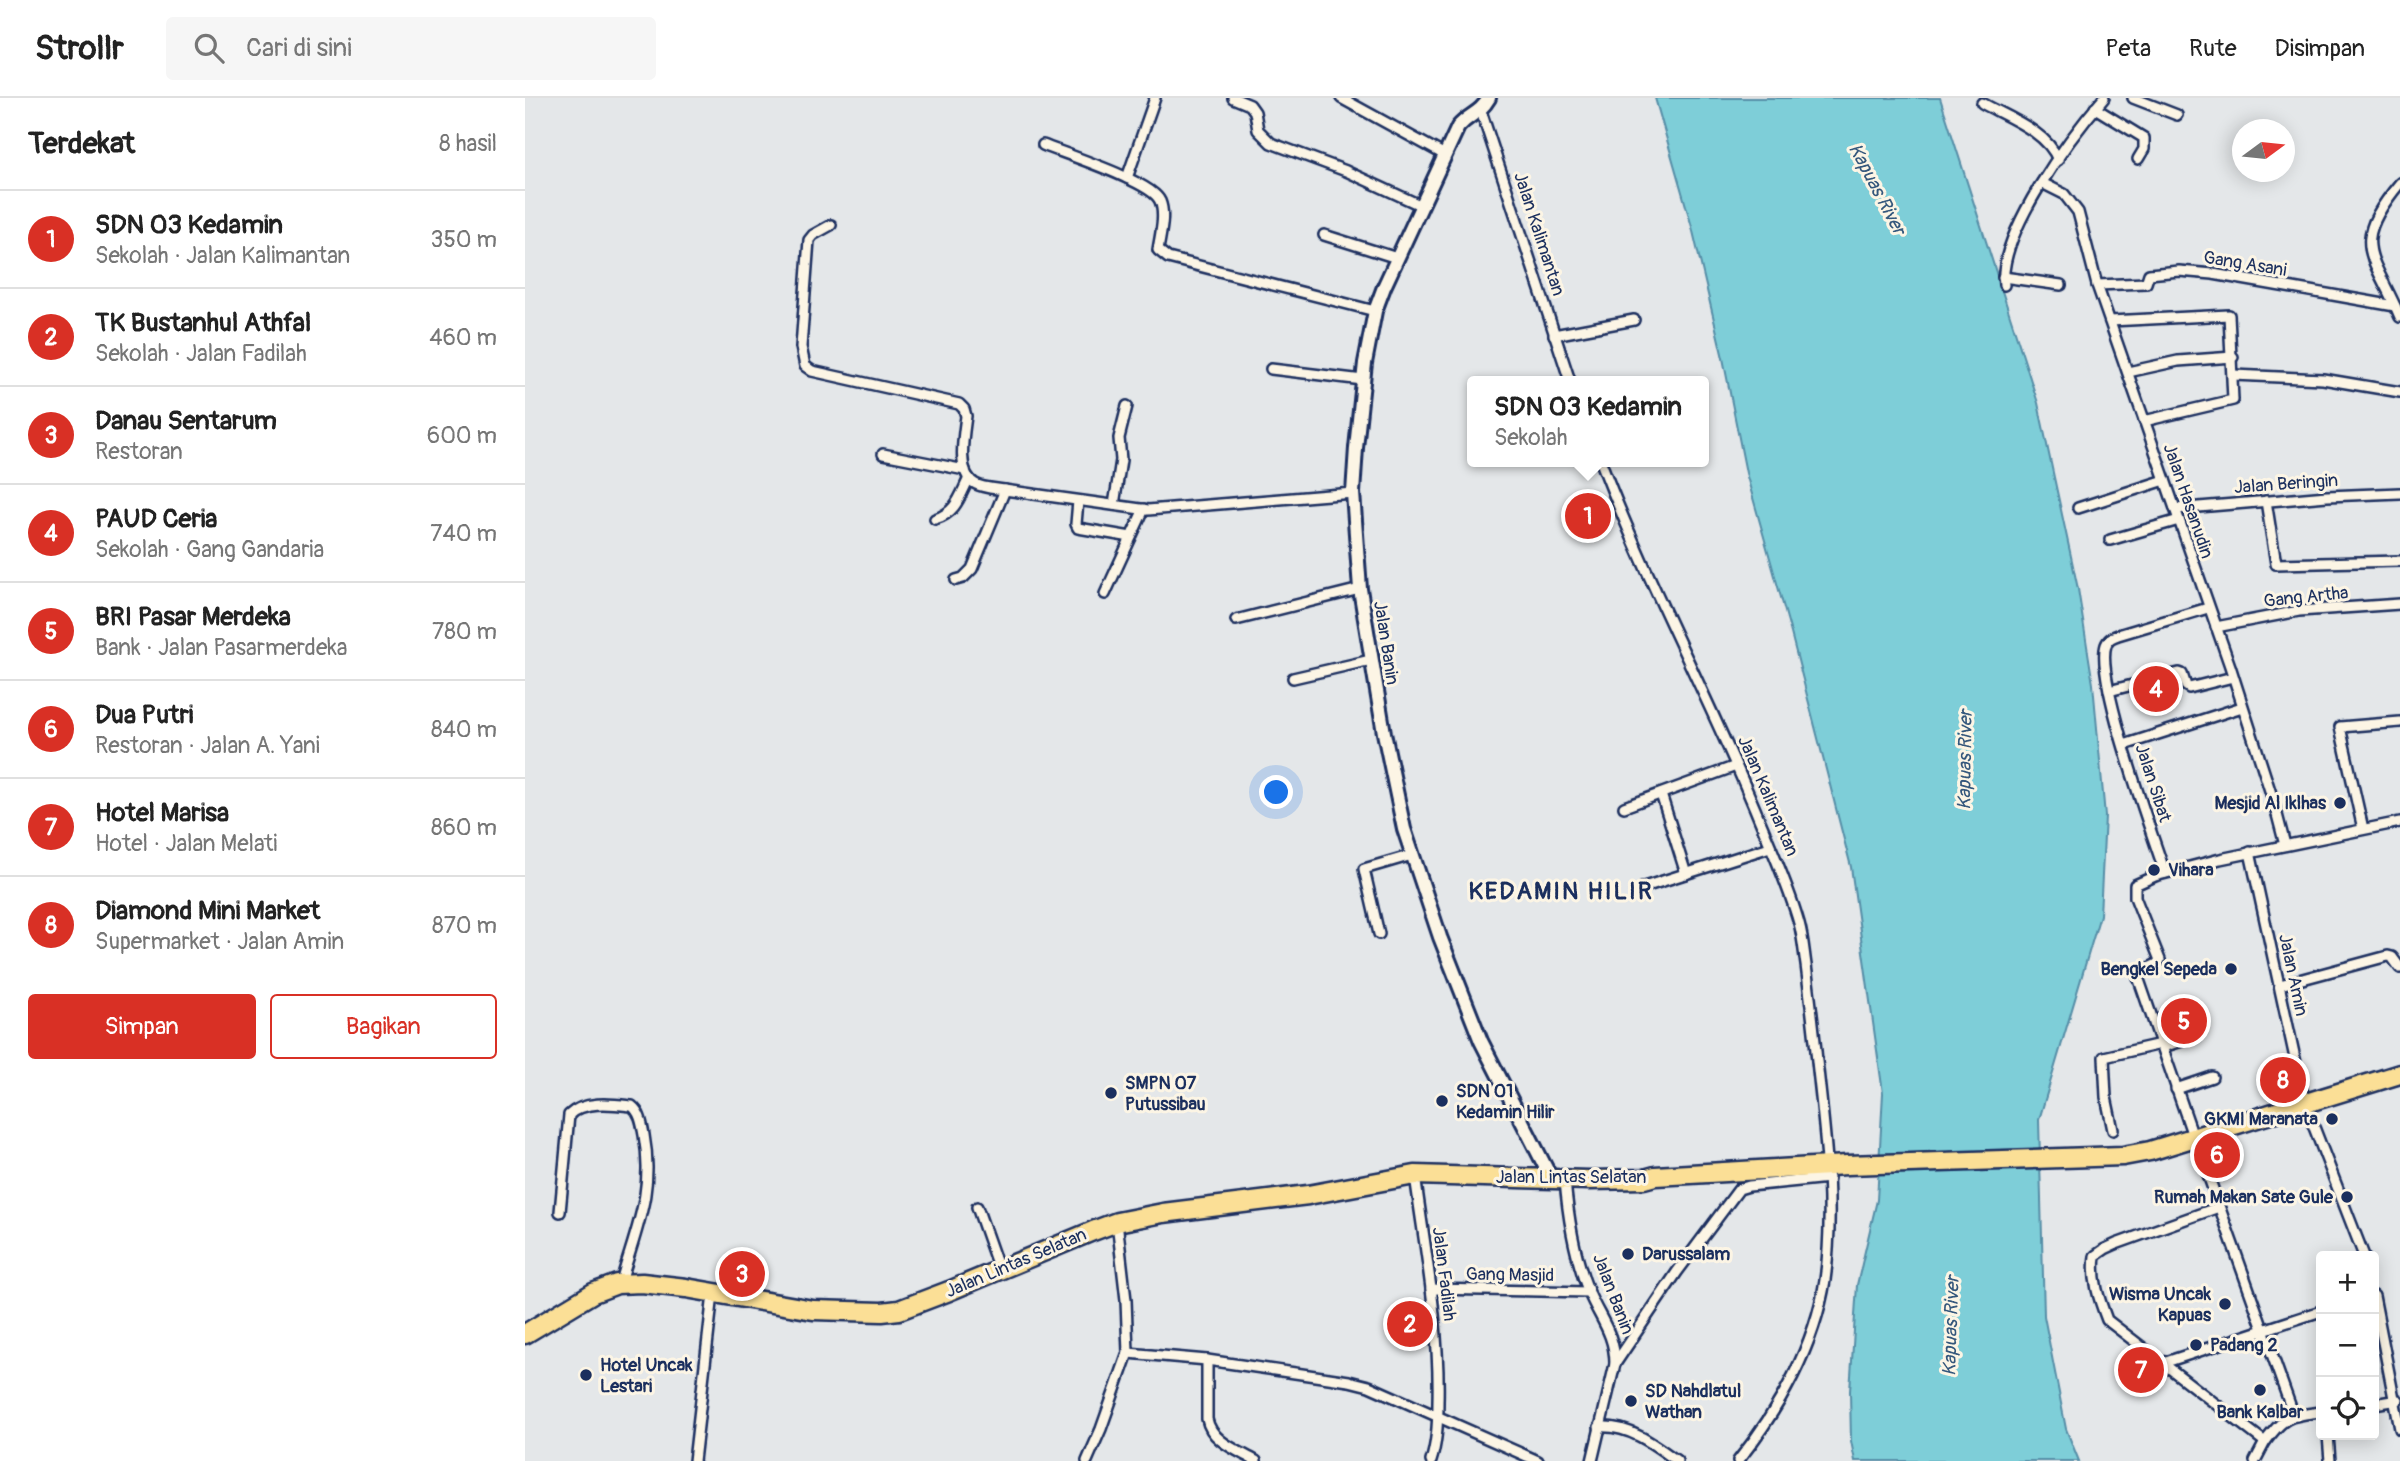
<!DOCTYPE html>
<html lang="id">
<head>
<meta charset="utf-8">
<style>
  :root { --surface:#fff; --page:#f6f6f6; --text:#222; --muted:#767676; --line:#e0e0e0; --accent:#d93025 }
  body { margin:0; font-family:Pangolin,sans-serif; background:var(--page); color:var(--text) }
  .controls { position:absolute; right:21px; bottom:21px; display:grid; overflow:hidden; border-radius:7px; box-shadow:0 4px 18px #0003 }
  .controls button { width:63px; height:63px; display:grid; place-items:center; padding:0; border:0; border-bottom:2px solid var(--line); background:var(--surface); color:var(--text); font:35px sans-serif }
  .compass { position:absolute; left:1707px; top:21px; width:63px; height:63px; border-radius:50%; background:var(--surface); box-shadow:0 4px 18px #0003; rotate:75deg }
  .you { position:absolute; left:752px; top:695px; width:24px; height:24px; margin:-18px; border:5px solid #fff; border-radius:50%; background:#1a73e8; box-shadow:0 0 0 10px #1a73e833 }
  .badge { display:grid; place-items:center; width:46px; height:46px; border-radius:50%; background:var(--accent); color:#fff; font-size:23px; font-weight:700 }
  .pin { position:absolute; translate:-50% -50%; border:4px solid #fff; box-shadow:0 2px 7px #0006 }
  .popup { position:absolute; left:942px; top:278px; width:242px; height:91px; box-sizing:border-box; display:grid; place-content:center; border-radius:7px; background:var(--surface); filter:drop-shadow(0 2px 5px #0005); font-size:23px; white-space:nowrap; color:var(--muted) }
  .popup b { font-size:26px; color:var(--text) }
  .popup::after { content:''; position:absolute; left:50%; top:100%; margin-left:-14px; border:14px solid transparent; border-top-color:var(--surface) }
  .list { margin:0; padding:0; list-style:none }
  h2 { display:flex; justify-content:space-between; align-items:center; height:91px; margin:0; padding:0 28px; font-size:30px }
  h2 small { font-size:23px; font-weight:400; color:var(--muted) }
  .list li { display:grid; grid-template-columns:46px 1fr auto; gap:21px; align-items:center; box-sizing:border-box; height:98px; padding:0 28px; border-top:2px solid var(--line) }
  .list b { display:block; font-size:26px; white-space:nowrap }
  .list p { margin:0; font-size:23px; white-space:nowrap; color:var(--muted) }
  .list em { font-size:23px; font-style:normal; color:var(--muted) }
  .actions { display:flex; gap:14px; padding:21px 28px }
  .actions a { flex:1; padding:16px 0; border:2px solid var(--accent); border-radius:7px; text-align:center; font-size:24px; color:var(--accent) }
  .actions .main { background:var(--accent); color:#fff }
  .icon { flex:none; width:38px; height:38px; fill:none; stroke:currentColor; stroke-width:2; stroke-linecap:round; stroke-linejoin:round }
  .map { position:relative; flex:none; width:1875px; height:1363px; overflow:hidden }
  header { display:flex; align-items:center; gap:42px; box-sizing:border-box; height:98px; padding:0 35px; background:var(--surface); border-bottom:2px solid var(--line) }
  header strong { font-size:33px }
  nav { display:flex; gap:38px; margin-inline-start:auto; font-size:24px }
  .search { width:490px; height:63px; background:var(--page); display:flex; align-items:center; gap:18px; box-sizing:border-box; padding:0 24px; border-radius:7px; color:var(--muted); font-size:26px }
  main { display:flex }
  aside { flex:1; background:var(--surface) }
  .map>svg:first-child { display:block }
</style>
</head>
<body>
<header>
<strong>Strollr</strong>
<div class="search"><svg class="icon" aria-label="search" viewBox="0 0 24 24"><circle cx="10" cy="10" r="6"/><path d="M15 15l6 6"/></svg>Cari di sini</div>
<nav><a>Peta</a><a>Rute</a><a>Disimpan</a></nav>
</header>
<main>
<aside>
<h2>Terdekat<small>8 hasil</small></h2>
<ul class="list">
<li><span class="badge">1</span><div><b>SDN 03 Kedamin</b><p>Sekolah · Jalan Kalimantan</p></div><em>350 m</em></li>
<li><span class="badge">2</span><div><b>TK Bustanhul Athfal</b><p>Sekolah · Jalan Fadilah</p></div><em>460 m</em></li>
<li><span class="badge">3</span><div><b>Danau Sentarum</b><p>Restoran</p></div><em>600 m</em></li>
<li><span class="badge">4</span><div><b>PAUD Ceria</b><p>Sekolah · Gang Gandaria</p></div><em>740 m</em></li>
<li><span class="badge">5</span><div><b>BRI Pasar Merdeka</b><p>Bank · Jalan Pasarmerdeka</p></div><em>780 m</em></li>
<li><span class="badge">6</span><div><b>Dua Putri</b><p>Restoran · Jalan A. Yani</p></div><em>840 m</em></li>
<li><span class="badge">7</span><div><b>Hotel Marisa</b><p>Hotel · Jalan Melati</p></div><em>860 m</em></li>
<li><span class="badge">8</span><div><b>Diamond Mini Market</b><p>Supermarket · Jalan Amin</p></div><em>870 m</em></li>
</ul>
<div class="actions"><a class="main">Simpan</a><a>Bagikan</a></div>
</aside>
<div class="map">
<svg width="1875" height="1363" viewBox="0 0 1875 1363">
  <rect width="100%" height="100%" fill="#e4e7e9"/>
  <filter id="ink" filterUnits="userSpaceOnUse"><feTurbulence type="fractalNoise" baseFrequency=".0143" numOctaves="2"/><feDisplacementMap in="SourceGraphic" scale="14" xChannelSelector="R" yChannelSelector="G"/><feConvolveMatrix kernelMatrix="1 2 1 2 8 2 1 2 1" color-interpolation-filters="sRGB"/></filter>
  <g filter="url(#ink)">
    <polygon fill="#7eced8" stroke="#568ea7" stroke-width="2" points="1130,0 1415,0 1513,305 1553,491 1568,586 1580,718 1575,817 1514,1022 1519,1218 1541,1331 1554,1363 1330,1363 1326,1343 1325,1293 1332,1187 1352,1102 1358,995 1326,769 1266,535 1221,375 1198,260 1167,129"/>
    <g fill="none" stroke-linecap="round" stroke-linejoin="round">
      <g stroke="#1b2f5e" stroke-width="14">
        <g id="street">
          <polyline points="708,0 725,7 730,14 733,32 746,45 821,73 897,108"/>
          <polyline points="816,0 920,57"/>
          <polyline points="1608,0 1652,17"/>
          <path d="M1457,5C1482,19 1522,33 1533,62"/>
          <polyline points="1570,10 1619,40 1619,51 1613,61"/>
          <polyline points="956,13 1045,283"/>
          <path d="M518,47C540,56 628,84 635,103C641,117 635,138 633,152L643,160L850,213"/>
          <polyline points="602,80 630,0"/>
          <polyline points="1517,85 1539,96 1553,114 1572,187 1705,568 1749,705 1760,747"/>
          <path d="M1875,85C1823,148 1848,155 1875,219"/>
          <path d="M306,127L288,137L284,142L276,249L280,268L287,273L434,306L439,311L441,318C439,335 431,374 449,385C453,388 460,389 465,390L623,412L828,395"/>
          <polyline points="799,137 872,160"/>
          <polyline points="1478,179 1536,187"/>
          <path d="M1479,187C1473,136 1545,39 1579,0"/>
          <polyline points="1572,187 1621,185 1624,176 1654,173 1688,176 1870,208"/>
          <polyline points="1585,223 1704,217 1708,302 1619,323"/>
          <polyline points="1029,237 1109,222"/>
          <polyline points="746,271 838,282"/>
          <polyline points="1603,274 1653,263 1708,259"/>
          <polyline points="1708,277 1798,281 1875,294"/>
          <polyline points="358,356 440,372"/>
          <path d="M1076,364C1121,482 1181,594 1230,711C1245,748 1263,786 1274,825C1278,839 1279,854 1281,867C1285,899 1289,931 1292,963C1300,1036 1310,1109 1300,1182C1290,1247 1254,1312 1213,1363"/>
          <polyline points="553,403 551,426 553,430 606,439"/>
          <polyline points="1741,403 1751,466 1875,463"/>
          <polyline points="589,407 596,362 594,340 602,308"/>
          <polyline points="1553,410 1640,382"/>
          <polyline points="1650,411 1802,398 1875,395"/>
          <path d="M410,421C431,415 435,398 444,380"/>
          <polyline points="1585,442 1654,422"/>
          <polyline points="431,482 438,480 447,471 480,392"/>
          <polyline points="580,496 619,411"/>
          <polyline points="711,522 835,491"/>
          <polyline points="1691,529 1774,513 1875,506"/>
          <polyline points="768,580 846,562"/>
          <polyline points="1584,593 1654,575 1657,576 1661,588 1664,590 1708,579"/>
          <polyline points="1599,647 1717,609"/>
          <polyline points="1136,696 1161,776"/>
          <polyline points="1099,709 1211,668"/>
          <polyline points="1838,731 1815,629 1875,624"/>
          <polyline points="1725,754 1780,1006 1839,1158"/>
          <path d="M1640,775C1627,735 1570,580 1581,547C1583,541 1587,539 1593,537L1683,510"/>
          <polyline points="1119,789 1245,749"/>
          <polyline points="854,836 839,771 887,757"/>
          <polyline points="1755,887 1863,858 1867,859 1875,870"/>
          <polyline points="1638,949 1672,938"/>
          <polyline points="1651,991 1687,979"/>
          <polyline points="1588,1032 1581,999 1579,959 1636,946"/>
          <polyline points="1666,1032 1613,879 1613,875 1632,866 1635,862 1610,799 1610,787 1630,778 1695,761 1875,724"/>
          <polyline points="1672,1046 1769,1318"/>
          <path d="M890,1077C900,1152 915,1228 913,1304C913,1323 912,1345 906,1363"/>
          <path d="M1040,1082C1043,1119 1050,1160 1064,1195C1075,1221 1090,1236 1090,1266L1067,1363"/>
          <polyline points="452,1109 471,1163"/>
          <path d="M1694,1109L1591,1146L1580,1151L1570,1158C1567,1182 1574,1201 1582,1222L1740,1344C1760,1317 1764,1318 1796,1314"/>
          <path d="M35,1114L44,1017C59,1002 88,1006 107,1008C116,1015 117,1027 119,1037C129,1091 113,1126 98,1177"/>
          <polyline points="906,1191 1064,1194"/>
          <polyline points="1849,1198 1875,1331"/>
          <polyline points="603,1255 682,1262 824,1283 844,1288 1013,1363"/>
          <path d="M682,1262V1321C686,1343 712,1352 731,1363"/>
          <polyline points="1638,1265 1796,1213"/>
          <polyline points="1090,1266 1152,1174 1214,1091 1224,1088 1304,1080"/>
          <polyline points="1849,1306 1873,1302"/>
          <path d="M1074,1329C1104,1327 1129,1346 1152,1363"/>
          <polyline points="1803,1337 1805,1363"/>
          <polyline points="169,1363 188,1196"/>
          <polyline points="562,1363 576,1331 603,1255 601,1202 592,1124"/>
          <polyline points="1730,1363 1740,1344"/>
        </g>
      </g>
      <g stroke="#1b2f5e" stroke-width="18">
        <path id="secondary" d="M964,0C954,17 945,15 933,29L859,189L850,213L840,265L831,350L828,395L835,491L859,635L879,731L915,839L956,943L1027,1082"/>
      </g>
      <g stroke="#1b2f5e" stroke-width="23">
        <polyline id="highway" points="0,1236 68,1195 92,1186 117,1185 161,1190 288,1212 357,1214 374,1212 424,1193 568,1133 592,1124 638,1115 783,1097 890,1077 1065,1082 1119,1081 1130,1078 1322,1067 1598,1058 1625,1053 1875,976"/>
      </g>
      <use href="#street" stroke="#fcf5e5" stroke-width="9"/>
      <use href="#secondary" stroke="#fcf5e5" stroke-width="12"/>
      <use href="#highway" stroke="#fbdf96" stroke-width="18"/>
    </g>
  </g>
  <g fill="#1b2f5e" stroke="#fcf5e5" stroke-width="2.5">
    <circle cx="1815" cy="705" r="7"/>
    <circle cx="1629" cy="772" r="7"/>
    <circle cx="1706" cy="871" r="7"/>
    <circle cx="586" cy="995" r="7"/>
    <circle cx="917" cy="1003" r="7"/>
    <circle cx="1807" cy="1021" r="7"/>
    <circle cx="1822" cy="1099" r="7"/>
    <circle cx="1103" cy="1156" r="7"/>
    <circle cx="1700" cy="1206" r="7"/>
    <circle cx="1671" cy="1247" r="7"/>
    <circle cx="61" cy="1277" r="7"/>
    <circle cx="1735" cy="1292" r="7"/>
    <circle cx="1106" cy="1303" r="7"/>
  </g>
  <g text-anchor="middle" dominant-baseline="central" stroke-width="6" stroke-linejoin="round" paint-order="stroke">
    <g font-size="18" fill="#1b2f5e" stroke="#fcf5e5">
      <text transform="translate(1014 136) rotate(72)">Jalan Kalimantan</text>
      <text transform="translate(1720 166) rotate(9)">Gang Asani</text>
      <text transform="translate(1761 386) rotate(-4)">Jalan Beringin</text>
      <text transform="translate(1663 403) rotate(71)">Jalan Hasanudin</text>
      <text transform="translate(1781 499) rotate(-6)">Gang Artha</text>
      <text transform="translate(861 545) rotate(81)">Jalan Banin</text>
      <text transform="translate(1628 685) rotate(72)">Jalan Sibat</text>
      <text transform="translate(1243 698) rotate(67)">Jalan Kalimantan</text>
      <text transform="translate(1768 877) rotate(78)">Jalan Amin</text>
      <text x="1046" y="1079">Jalan Lintas Selatan</text>
      <text transform="translate(491 1165) rotate(-23)">Jalan Lintas Selatan</text>
      <text transform="translate(919 1176) rotate(83)">Jalan Fadilah</text>
      <text transform="translate(985 1177) rotate(1)">Gang Masjid</text>
      <text transform="translate(1088 1196) rotate(69)">Jalan Banin</text>
    </g>
    <g font-size="18" font-weight="bold" fill="#1b2f5e" stroke="#fcf5e5" text-anchor="start">
      <text x="1801" y="705" text-anchor="end">Mesjid Al Iklhas</text>
      <text x="1643" y="772">Vihara</text>
      <text x="1692" y="871" text-anchor="end">Bengkel Sepeda</text>
      <text x="600" y="985">SMPN 07<tspan x="600" dy="21">Putussibau</tspan></text>
      <text x="931" y="993">SDN 01<tspan x="931" dy="21">Kedamin Hilir</tspan></text>
      <text x="1793" y="1021" text-anchor="end">GKMI Maranata</text>
      <text x="1808" y="1099" text-anchor="end">Rumah Makan Sate Gule</text>
      <text x="1117" y="1156">Darussalam</text>
      <text x="1686" y="1196" text-anchor="end">Wisma Uncak<tspan x="1686" dy="21">Kapuas</tspan></text>
      <text x="1685" y="1247">Padang 2</text>
      <text x="75" y="1267">Hotel Uncak<tspan x="75" dy="21">Lestari</tspan></text>
      <text x="1120" y="1293">SD Nahdlatul<tspan x="1120" dy="21">Wathan</tspan></text>
      <text x="1735" y="1314" text-anchor="middle">Bank Kalbar</text>
    </g>
    <g font-size="19" font-style="italic" fill="#34577c" stroke="#fcf5e5">
      <text transform="translate(1352 91) rotate(62)">Kapuas River</text>
      <text transform="translate(1440 662) rotate(-89)">Kapuas River</text>
      <text transform="translate(1426 1228) rotate(-88)">Kapuas River</text>
    </g>
    <g font-size="24" font-weight="bold" letter-spacing="2" fill="#1b2f5e" stroke="#fcf5e5">
      <text x="1036" y="793">KEDAMIN HILIR</text>
    </g>
  </g>
</svg>
<div class="controls">
<button>+</button>
<button>−</button>
<button><svg class="icon" aria-label="locate" viewBox="0 0 24 24"><circle cx="12" cy="12" r="6"/><path d="M12 2v4M12 18v4M2 12h4M18 12h4"/></svg></button>
</div>
<svg class="compass" viewBox="-18 -18 36 36"><path d="M0-13l5 13h-10z" fill="#e53935"/><path d="M0 13l5-13h-10z" fill="#767676"/></svg>
<div class="you"></div>
<div class="pin badge" style="left:1063px;top:418px">1</div>
<div class="popup"><b>SDN 03 Kedamin</b>Sekolah</div>
<div class="pin badge" style="left:885px;top:1226px">2</div>
<div class="pin badge" style="left:217px;top:1176px">3</div>
<div class="pin badge" style="left:1631px;top:591px">4</div>
<div class="pin badge" style="left:1659px;top:923px">5</div>
<div class="pin badge" style="left:1692px;top:1057px">6</div>
<div class="pin badge" style="left:1616px;top:1272px">7</div>
<div class="pin badge" style="left:1758px;top:982px">8</div>
</div>
</main>
</body>
</html>
